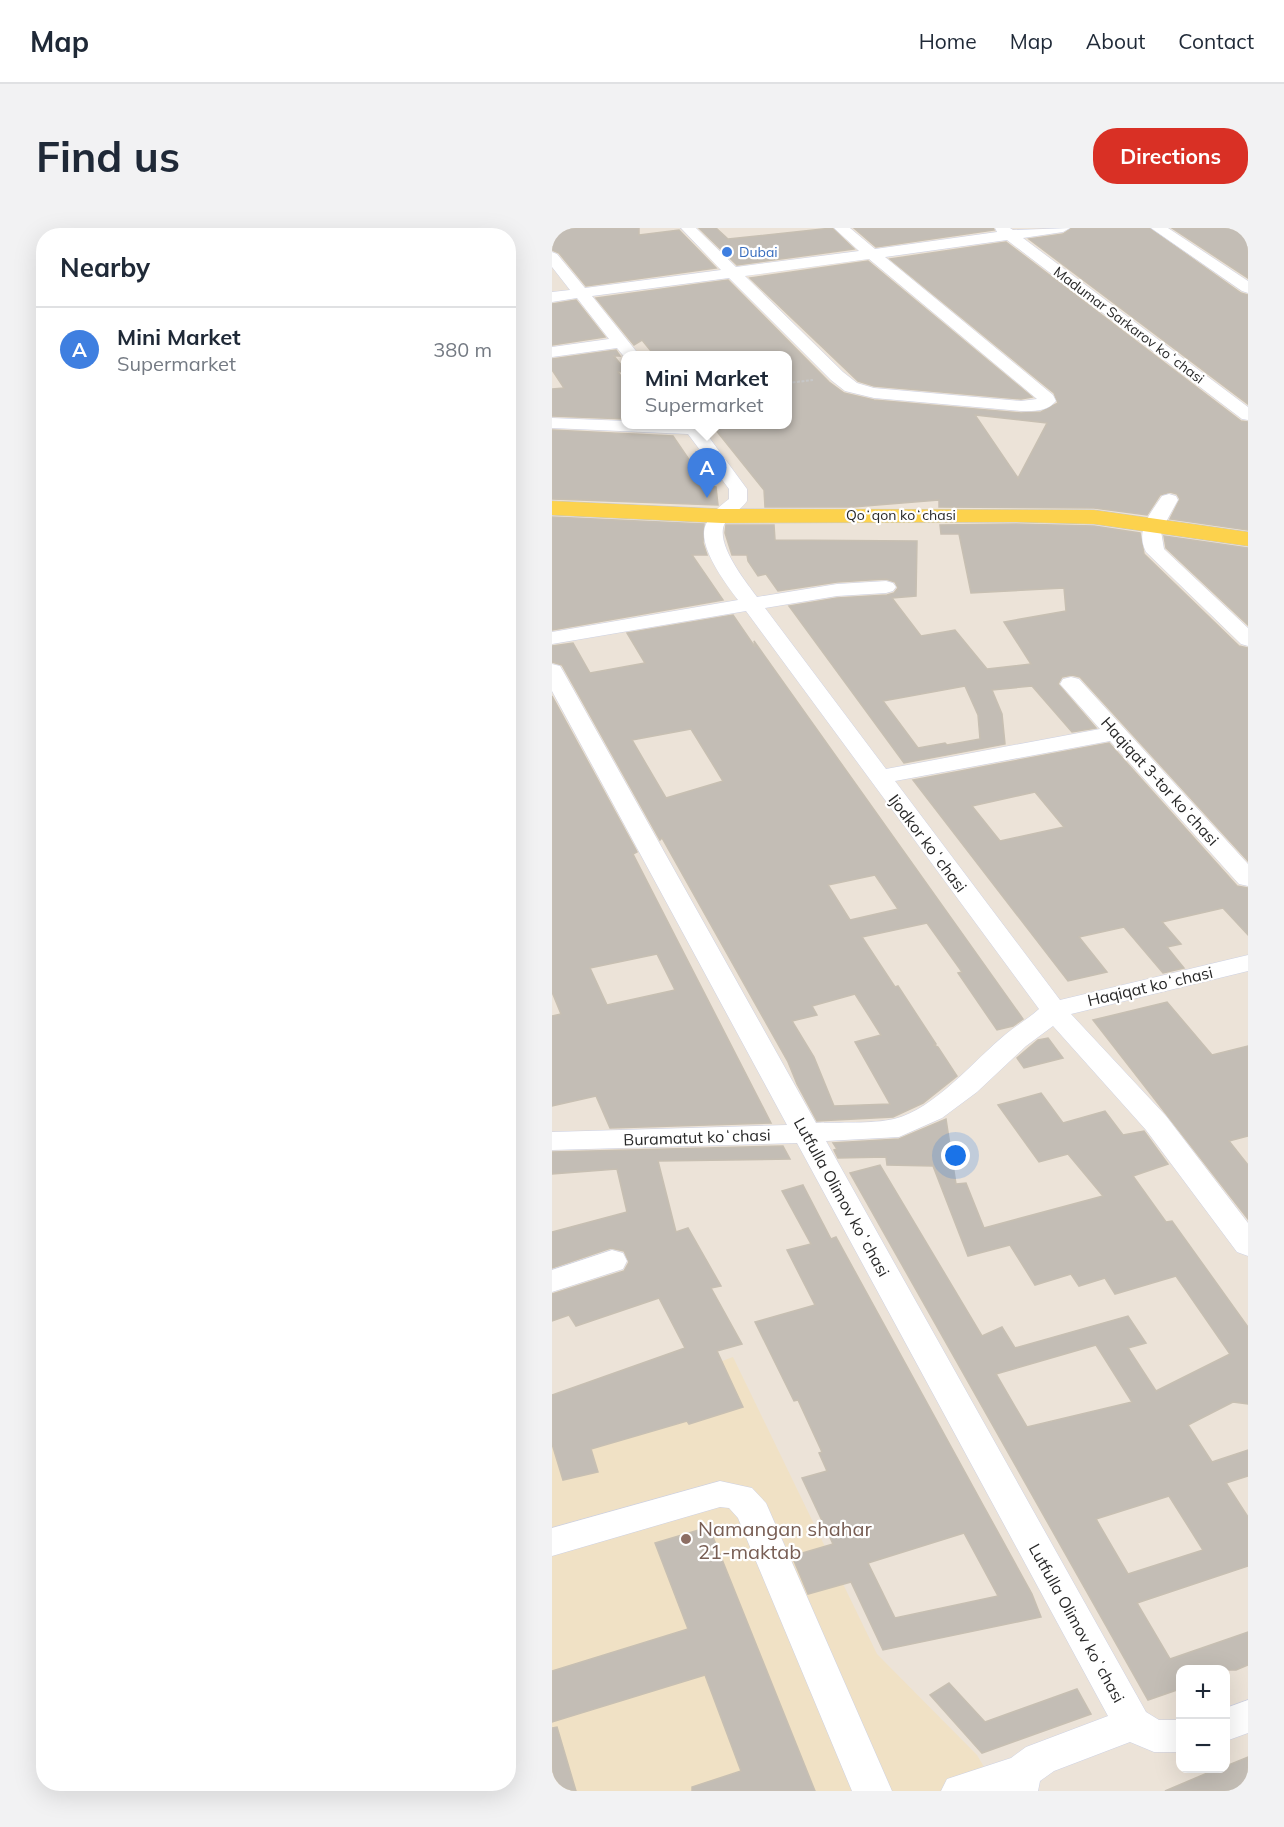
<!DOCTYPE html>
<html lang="en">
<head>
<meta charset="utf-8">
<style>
  :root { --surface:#fff; --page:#f2f2f3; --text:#1f2937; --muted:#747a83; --line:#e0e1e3; --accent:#d93025 }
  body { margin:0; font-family:Mulish,sans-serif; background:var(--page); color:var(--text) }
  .controls { position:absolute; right:18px; bottom:18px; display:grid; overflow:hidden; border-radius:12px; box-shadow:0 6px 24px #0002 }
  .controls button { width:54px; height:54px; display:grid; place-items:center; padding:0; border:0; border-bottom:2px solid var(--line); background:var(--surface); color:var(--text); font:30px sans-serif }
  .you { position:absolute; left:404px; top:928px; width:21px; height:21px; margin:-15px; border:4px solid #fff; border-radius:50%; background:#1a73e8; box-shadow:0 0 0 9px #1a73e833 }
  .badge { display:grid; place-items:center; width:39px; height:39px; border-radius:50%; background:var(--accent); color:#fff; font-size:20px; font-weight:700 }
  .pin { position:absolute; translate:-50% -50px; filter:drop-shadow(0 2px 3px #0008) }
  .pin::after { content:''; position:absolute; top:32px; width:21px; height:18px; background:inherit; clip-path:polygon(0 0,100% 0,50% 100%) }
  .popup { position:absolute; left:69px; top:123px; width:171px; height:78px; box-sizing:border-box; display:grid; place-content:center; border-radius:12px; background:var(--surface); filter:drop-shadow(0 2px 4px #0005); font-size:20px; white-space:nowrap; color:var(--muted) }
  .popup b { font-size:22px; color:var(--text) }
  .popup::after { content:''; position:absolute; left:50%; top:100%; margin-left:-12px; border:12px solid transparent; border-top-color:var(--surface) }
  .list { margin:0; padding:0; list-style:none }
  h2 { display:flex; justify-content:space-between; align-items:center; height:78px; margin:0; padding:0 24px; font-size:26px }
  h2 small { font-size:20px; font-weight:400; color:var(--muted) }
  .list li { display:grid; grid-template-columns:39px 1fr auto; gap:18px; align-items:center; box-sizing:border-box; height:84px; padding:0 24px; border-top:2px solid var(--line) }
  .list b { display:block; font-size:22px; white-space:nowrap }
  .list p { margin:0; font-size:20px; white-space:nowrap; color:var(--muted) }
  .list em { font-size:20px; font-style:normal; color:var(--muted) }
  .map { position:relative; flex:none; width:696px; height:1563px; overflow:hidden; border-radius:24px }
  header { display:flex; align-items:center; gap:36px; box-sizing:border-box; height:84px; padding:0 30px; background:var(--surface); border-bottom:2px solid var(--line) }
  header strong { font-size:28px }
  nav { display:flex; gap:33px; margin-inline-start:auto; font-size:21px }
  .intro { display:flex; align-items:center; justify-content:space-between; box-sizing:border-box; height:144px; padding:0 36px }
  h1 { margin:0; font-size:42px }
  .button { padding:15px 27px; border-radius:24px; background:var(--accent); color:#fff; font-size:21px; font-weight:700 }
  main { display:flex; gap:36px; padding:0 36px }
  aside { flex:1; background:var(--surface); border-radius:24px; box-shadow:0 6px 24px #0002 }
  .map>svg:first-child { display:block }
</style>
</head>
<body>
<header>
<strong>Map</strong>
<nav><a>Home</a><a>Map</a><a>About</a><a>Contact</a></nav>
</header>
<div class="intro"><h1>Find us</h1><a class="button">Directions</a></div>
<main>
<aside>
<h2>Nearby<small></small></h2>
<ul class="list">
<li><span class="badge" style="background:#3f7fe0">A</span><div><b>Mini Market</b><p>Supermarket</p></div><em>380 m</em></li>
</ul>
</aside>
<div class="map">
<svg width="696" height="1563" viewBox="0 0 696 1563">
  <rect width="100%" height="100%" fill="#ece3d8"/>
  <polygon fill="#f0e1c5" points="181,1129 325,1426 425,1527 446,1563 0,1563 0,1195"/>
  <g fill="#c3bdb5" stroke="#c7bfb2" stroke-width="1.5" fill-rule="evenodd">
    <polygon points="0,0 87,0 87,7 127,2 164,40 34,58 7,25 0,22"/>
    <polygon points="147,0 164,0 176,11 280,0 302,21 185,37"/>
    <polygon points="302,0 441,0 442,2 324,19"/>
    <polygon points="520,0 597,0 689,65 696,67 696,176 477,11 511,6"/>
    <polygon points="620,0 696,0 696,50"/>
    <path d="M454,14L689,193L696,194V302L618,291L628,271L625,266L618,264L608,267L595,287L542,280L387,279V272L301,279H213L212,262L159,196H236V128H103L90,112L82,117L44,70L176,52L277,154L292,165L322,172L469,185L489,184L506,175L502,165L338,31ZM423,187L495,195L466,250Z"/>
    <polygon points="316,33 480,169 469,171 322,158 306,153 198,50"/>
    <polygon points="24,72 53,109 0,117 0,76"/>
    <polygon points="64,122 68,128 62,128 74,143 66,144 74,155 74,191 0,188 0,161 12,160 0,142 0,131"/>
    <polygon points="0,202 121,208 155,258 164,259 166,277 0,271"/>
    <polygon points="0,289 152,296 151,315 155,327 140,327 171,372 0,402"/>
    <path d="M464,296L542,298L588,305L592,326L687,418L696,420V633L528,449L520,447L510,449L506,456L544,500L520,504L480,458L440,462L450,486L453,516L352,535L237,378L285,370L335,367L342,365L346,360L343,354L334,351L285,354L226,363L214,346L206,348L196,333L195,327H180L173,305L174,297H222L223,312L365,313L364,368L340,370L369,408L403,402L435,441L479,436L452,394L514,383L512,360L419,365L407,306H389L388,297ZM413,458L426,487L428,511L395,517L393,515L366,520L331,473Z"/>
    <polygon points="612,308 696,320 696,397 614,320"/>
    <path d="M181,387L203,419L202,413L471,791L461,798L445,802L406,745L410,744L375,695L310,709L343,759L346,758L384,816L382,817L386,819L405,848L371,875L341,889L265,893L245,856L236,834L110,610L108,612L10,437L0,434V418L21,415L38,445L93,435L75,405ZM139,501L171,553L114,570L80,512ZM323,647L346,681L298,692L276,657ZM303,766L329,807L303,814L338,876L282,878L262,829L240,793L265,787L260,778Z"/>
    <path d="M0,468L85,624L81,626L219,895L58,900L44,868L0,878V788L9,786L0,764ZM105,726L123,762L55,777L38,740Z"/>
    <path d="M557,515L685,658L696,660V707L671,680L610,694L629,716L615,719L632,740L611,745L572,699L527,709L555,744L516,753L361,552ZM483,564L512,599L448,613L420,578Z"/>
    <polygon points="615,774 660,827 696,818 696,908 677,913 696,937 696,991 541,792"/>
    <polygon points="496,810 511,830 472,840 465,830 486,812"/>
    <path d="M489,865L511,895L553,883L571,907L592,903L616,936L581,948L614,994L620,993L696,1099V1176L681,1174L636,1197L660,1234L696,1222V1248L674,1255L696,1289V1338L585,1375L618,1431L696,1404V1437L684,1442H628V1461L596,1472L298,945L328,937L430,1108L450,1099L463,1120L576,1088L594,1115L576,1120L604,1163L678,1126L624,1048L563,1066L553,1050L527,1058L519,1046L483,1057L458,1017L416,1028L381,938L335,937L334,929L286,930L282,922L285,921L281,915L347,911L394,891L404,956L414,955L432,1000L551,968L516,926L487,934L446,877ZM544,1117L580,1174L475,1199L444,1146ZM617,1268L651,1322L576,1346L544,1291Z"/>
    <polygon points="231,918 238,931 106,933 124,1004 136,1000 169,1058 159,1060 190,1116 165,1123 191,1179 137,1196 135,1193 39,1221 46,1244 11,1252 0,1216 0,1167 133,1120 107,1070 24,1098 17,1087 0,1093 0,1066 72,1043 77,1034 72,1023 59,1020 0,1040 0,1004 75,984 65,941 0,946 0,924"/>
    <path d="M251,957L279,1011L284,1009L431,1277L480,1366L489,1389L331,1422L299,1354L256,1366L240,1328L281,1316L250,1250L275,1243L267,1225L270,1224L246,1172L242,1173L203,1094L263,1077L235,1022L259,1016L230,963ZM412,1305L446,1368L343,1390L316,1335Z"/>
    <polygon points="157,1299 263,1563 140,1563 140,1559 189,1543 153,1447 0,1494 0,1443 136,1401 103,1315"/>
    <polygon points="397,1455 433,1494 525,1461 539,1486 430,1525 378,1467"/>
    <polygon points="5,1499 24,1563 0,1563 0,1500"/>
    <polygon points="696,1529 696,1563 613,1563 667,1540 674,1540 674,1538"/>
  </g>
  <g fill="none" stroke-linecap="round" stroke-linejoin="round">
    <g stroke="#cdd1e3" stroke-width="1">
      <g id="minor">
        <path d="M129,0H144L184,39L307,23L282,0H298L323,21L445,4L443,0H458L461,2L518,0L511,4L471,10L696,179V192L690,191L455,12L333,29L501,167L504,173C495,184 482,183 469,183L322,170L293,163L279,152L177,50L40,68L88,128H74V131L65,120L0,129V119L57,111L25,70L0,74V64L18,62L0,39V24L5,26L33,60L169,42ZM317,31L485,171L469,173L322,160L305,155L291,144L193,48Z"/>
        <polygon points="599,0 616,0 696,53 696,65 690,63"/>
        <path d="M0,190L74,193V196L148,197L195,261V273C189,282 177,287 172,297C164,317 194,354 205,369L285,356L334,353L341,355L344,359L341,363L334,365L285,368L213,380L334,541L548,501L508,456L511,451L519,449L527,451L696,636V658L687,656L558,513L343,553L508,772L696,727V743L519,786L614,888L696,995V1028L685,1024L594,902L501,798L474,818L425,864L390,890L347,909L274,913L594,1484L607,1492H628V1524H602L578,1514L502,1543L488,1553L486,1563H389L395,1551L459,1530L474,1519L556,1488L245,915L0,922V904L235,897L0,463V436L8,438L11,443L264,895C286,894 321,896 342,891C383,881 422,832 454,806C465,797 476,791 487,781L194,383L0,416V404L186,372C174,356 144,317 154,296C158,286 168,278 177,271V261L136,206L0,200Z"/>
        <path d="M617,266L624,268L626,272L609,303L612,321L696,400V418L689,416L594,324C583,302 598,286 610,268Z"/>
        <polygon points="60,1022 71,1025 75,1033 71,1041 0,1064 0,1042"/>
        <polygon points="168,1253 200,1260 214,1275 340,1563 300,1563 186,1290 177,1280 168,1279 0,1328 0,1300"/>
        <polygon points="696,1472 696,1505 674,1513 674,1480"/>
      </g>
    </g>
    <g stroke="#c7c7c7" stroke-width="1">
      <polygon id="major" points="0,273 170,281 542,282 696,304 696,318 542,296 464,294 170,295 0,287"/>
    </g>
    <polyline stroke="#c7c7c7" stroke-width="2" stroke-dasharray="3 1.5" stroke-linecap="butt" points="236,155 261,152"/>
    <use href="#minor" fill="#fff" fill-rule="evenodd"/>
    <use href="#major" fill="#fcd24d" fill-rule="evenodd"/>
  </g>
  <circle fill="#3f7fe0" stroke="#fff" stroke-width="2" cx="175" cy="24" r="6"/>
  <circle fill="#8d6e63" stroke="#fff" stroke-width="2" cx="134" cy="1311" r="6"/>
  <g text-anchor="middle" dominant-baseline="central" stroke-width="4.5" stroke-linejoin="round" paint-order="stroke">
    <g font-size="14" fill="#366cbe" stroke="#fff" text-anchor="start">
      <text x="187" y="24">Dubai</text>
    </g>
    <g font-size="14" fill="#282828" stroke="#fff">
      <text transform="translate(577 97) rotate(37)">Madumar Sarkarov koʻchasi</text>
      <text x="349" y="287">Qoʻqon koʻchasi</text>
    </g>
    <g font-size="16" fill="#282828" stroke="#fff">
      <text transform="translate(608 553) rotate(48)">Haqiqat 3-tor koʼchasi</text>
      <text transform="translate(376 615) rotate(53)">Ijodkor koʻchasi</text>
      <text transform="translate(598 758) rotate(-13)">Haqiqat koʻchasi</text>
      <text transform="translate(145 909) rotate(-2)">Buramatut koʻchasi</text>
      <text transform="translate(290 969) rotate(61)">Lutfulla Olimov koʻchasi</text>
      <text transform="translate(525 1395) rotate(61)">Lutfulla Olimov koʻchasi</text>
    </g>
    <g font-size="20" fill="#785e54" stroke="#fff" text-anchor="start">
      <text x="146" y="1300">Namangan shahar<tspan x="146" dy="23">21-maktab</tspan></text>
    </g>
  </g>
</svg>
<div class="controls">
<button>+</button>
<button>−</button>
</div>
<div class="you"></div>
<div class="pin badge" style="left:155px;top:270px;background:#3f7fe0">A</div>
<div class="popup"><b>Mini Market</b>Supermarket</div>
</div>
</main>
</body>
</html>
